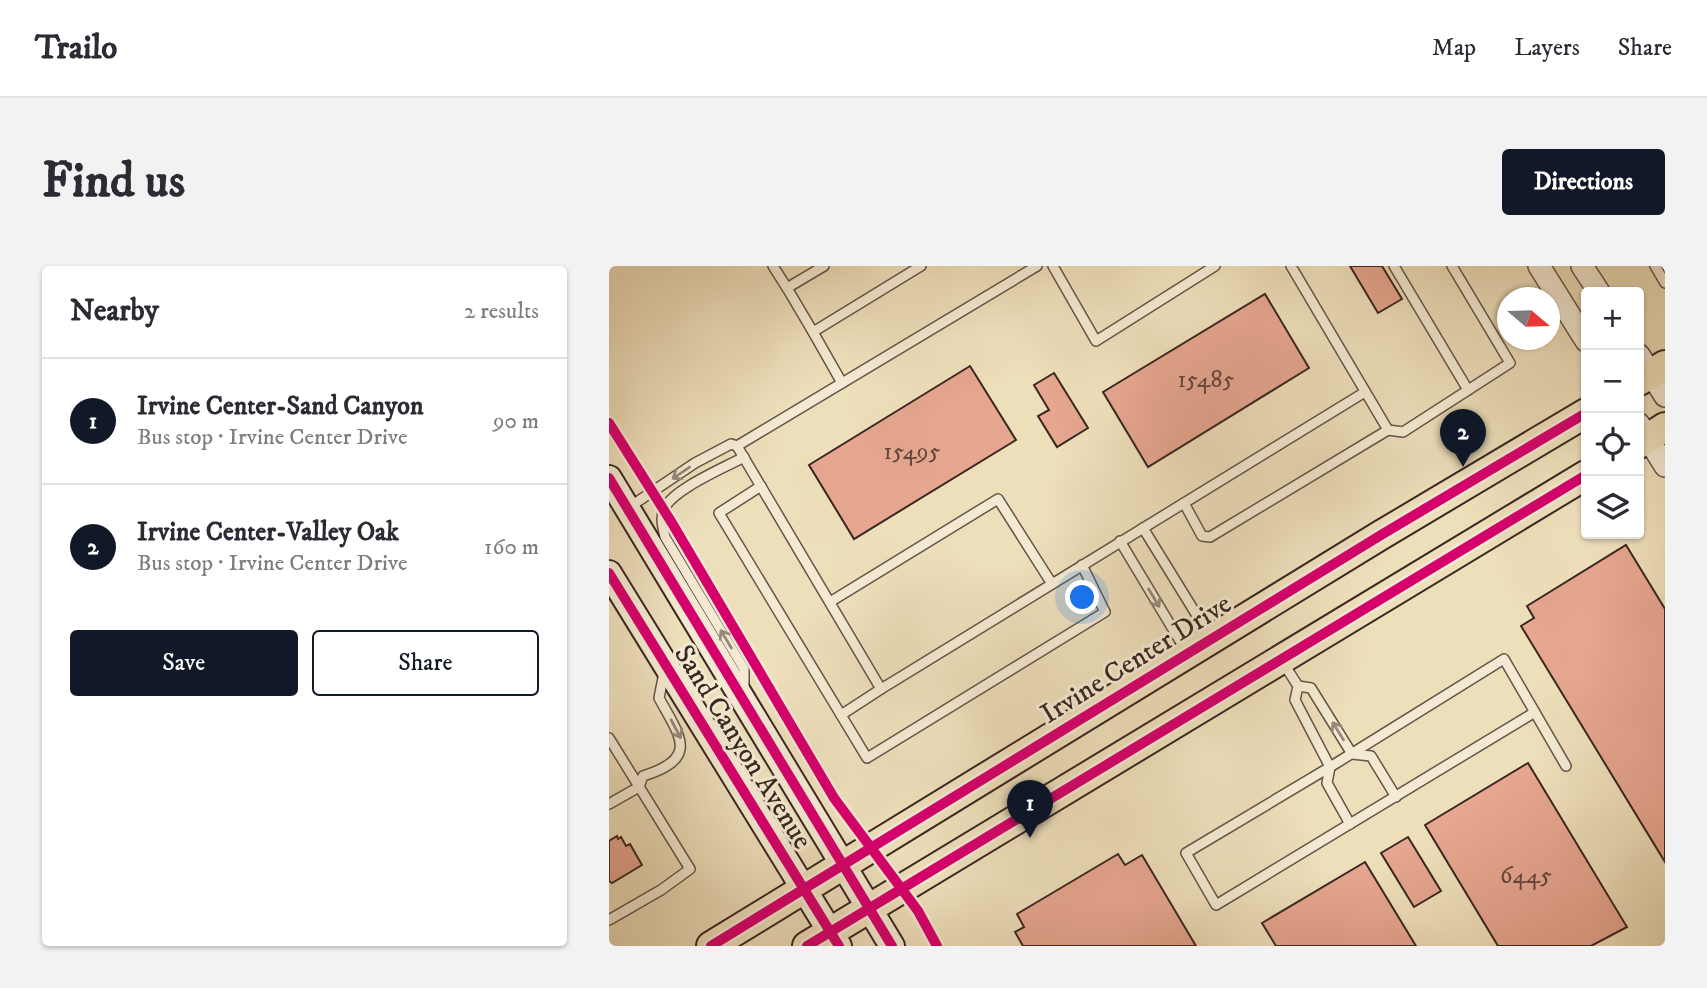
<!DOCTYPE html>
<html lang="en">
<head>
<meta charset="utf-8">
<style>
  :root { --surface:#fff; --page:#f2f2f3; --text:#2b2b33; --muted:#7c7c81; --line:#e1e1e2; --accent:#111827 }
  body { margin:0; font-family:"IM FELL DW Pica",serif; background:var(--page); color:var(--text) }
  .controls { position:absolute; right:21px; top:21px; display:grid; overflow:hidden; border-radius:7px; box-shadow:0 2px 5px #0004 }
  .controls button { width:63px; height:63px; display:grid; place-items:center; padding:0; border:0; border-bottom:2px solid var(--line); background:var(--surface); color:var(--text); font:35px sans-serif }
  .compass { position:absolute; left:888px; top:21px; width:63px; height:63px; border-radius:50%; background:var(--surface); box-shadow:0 2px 5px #0004; rotate:109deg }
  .you { position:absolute; left:474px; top:332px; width:24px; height:24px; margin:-18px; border:5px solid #fff; border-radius:50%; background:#1a73e8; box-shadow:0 0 0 10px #1a73e833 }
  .badge { display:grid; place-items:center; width:46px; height:46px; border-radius:50%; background:var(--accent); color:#fff; font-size:23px; font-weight:700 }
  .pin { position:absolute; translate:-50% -58px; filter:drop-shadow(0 2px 4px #0008) }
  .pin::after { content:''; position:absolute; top:37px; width:24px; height:21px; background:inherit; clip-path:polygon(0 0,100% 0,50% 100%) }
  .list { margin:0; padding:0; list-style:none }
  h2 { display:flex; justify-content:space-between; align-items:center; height:91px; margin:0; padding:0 28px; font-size:30px }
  h2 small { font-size:23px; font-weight:400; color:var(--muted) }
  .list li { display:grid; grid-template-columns:46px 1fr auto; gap:21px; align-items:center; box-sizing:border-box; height:126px; padding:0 28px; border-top:2px solid var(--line) }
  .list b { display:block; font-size:26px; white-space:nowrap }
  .list p { margin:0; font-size:23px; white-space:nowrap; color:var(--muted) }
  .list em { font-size:23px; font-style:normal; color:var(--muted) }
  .actions { display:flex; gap:14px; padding:21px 28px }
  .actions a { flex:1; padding:16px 0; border:2px solid var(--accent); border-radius:7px; text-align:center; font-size:24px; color:var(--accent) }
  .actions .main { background:var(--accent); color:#fff }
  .icon { flex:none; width:38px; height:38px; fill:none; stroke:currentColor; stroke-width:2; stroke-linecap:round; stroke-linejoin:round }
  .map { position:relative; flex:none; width:1056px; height:680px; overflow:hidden; border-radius:7px }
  header { display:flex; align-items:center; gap:42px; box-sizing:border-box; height:98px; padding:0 35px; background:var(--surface); border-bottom:2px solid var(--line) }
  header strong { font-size:33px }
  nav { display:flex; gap:38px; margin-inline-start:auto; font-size:24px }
  .intro { display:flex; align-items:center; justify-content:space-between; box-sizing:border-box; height:168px; padding:0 42px }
  h1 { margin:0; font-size:49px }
  .button { padding:18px 32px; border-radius:7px; background:var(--accent); color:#fff; font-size:24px; font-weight:700 }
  main { display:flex; gap:42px; padding:0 42px }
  aside { flex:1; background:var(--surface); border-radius:7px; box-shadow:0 2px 5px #0004 }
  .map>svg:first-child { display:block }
</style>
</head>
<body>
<header>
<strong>Trailo</strong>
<nav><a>Map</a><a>Layers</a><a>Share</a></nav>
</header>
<div class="intro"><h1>Find us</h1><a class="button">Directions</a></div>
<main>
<aside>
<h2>Nearby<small>2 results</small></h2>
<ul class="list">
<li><span class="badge">1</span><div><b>Irvine Center-Sand Canyon</b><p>Bus stop · Irvine Center Drive</p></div><em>90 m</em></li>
<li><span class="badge">2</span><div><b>Irvine Center-Valley Oak</b><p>Bus stop · Irvine Center Drive</p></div><em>160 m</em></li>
</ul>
<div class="actions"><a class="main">Save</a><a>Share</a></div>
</aside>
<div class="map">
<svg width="1056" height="680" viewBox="0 0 1056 680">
  <rect width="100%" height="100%" fill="#eedfbb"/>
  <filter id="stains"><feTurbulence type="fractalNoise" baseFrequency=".00286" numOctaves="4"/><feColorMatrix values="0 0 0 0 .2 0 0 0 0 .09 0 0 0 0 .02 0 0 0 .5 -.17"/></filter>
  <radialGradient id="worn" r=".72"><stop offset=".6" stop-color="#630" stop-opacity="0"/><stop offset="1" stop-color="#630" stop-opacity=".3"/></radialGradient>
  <g fill="#e6a690" stroke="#392720" stroke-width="2">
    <polygon points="741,0 773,0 793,33 769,47"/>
    <polygon points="656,28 700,102 539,201 494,126"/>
    <polygon points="361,100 407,174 245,273 200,199"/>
    <polygon points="445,107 479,162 448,181 429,150 440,144 425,119"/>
    <polygon points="1017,279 1056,343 1056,596 912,360 925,352 918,340"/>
    <polygon points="919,497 1018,661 982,680 889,680 816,559"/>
    <polygon points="8,570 9,573 12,571 17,580 21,578 33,599 3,617 0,615 0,575"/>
    <polygon points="799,571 832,625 805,641 772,587"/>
    <polygon points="509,588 516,599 533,589 587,680 414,680 406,666 415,661 408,648"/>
    <polygon points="756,596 807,680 667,680 653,657"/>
  </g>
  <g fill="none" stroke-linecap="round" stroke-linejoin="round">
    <g stroke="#665547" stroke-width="12">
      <g id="service">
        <polyline points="164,0 178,22"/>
        <polyline points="215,0 178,22 204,66 312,0"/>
        <polyline points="444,0 487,75 606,0"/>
        <polyline points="682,0 779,164 794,166 901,97 843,0"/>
        <polyline points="785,0 859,124"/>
        <polyline points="1046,0 1056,17"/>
        <polyline points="204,66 233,117"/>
        <polyline points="128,180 272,423 756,126"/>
        <path d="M135,191C115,202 64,223 55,243C51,252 54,262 56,271L135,403V421"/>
        <polyline points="152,220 110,247 258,492 496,346 473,299"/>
        <polyline points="575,237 593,270 601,271 779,164"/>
        <polyline points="19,242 86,197 122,178 128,180 428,0"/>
        <polyline points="534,262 600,369"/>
        <polyline points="511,275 577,385"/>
        <polyline points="221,336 389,233 443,318"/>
        <polyline points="673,395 689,420 686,434 721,501 718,517 741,558"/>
        <polyline points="689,420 702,422 743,488 762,490 787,531"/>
        <polyline points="926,446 607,639 577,587 721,501 895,393 957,500"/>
        <polyline points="232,449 272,423"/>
        <polyline points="0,472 81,603 52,624 0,654"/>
        <path d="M0,538L30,521L34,510C91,492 71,471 50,432L55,407"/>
      </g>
    </g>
    <g stroke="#665547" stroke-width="24">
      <g id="tertiary">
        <polyline points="930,0 977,75"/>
        <polyline points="973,0 990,26"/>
        <polyline points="1030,89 1056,130"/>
        <polyline points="1030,158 1056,200"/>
      </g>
    </g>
    <g stroke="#392720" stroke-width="28">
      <g id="secondary">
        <polyline points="0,212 283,680"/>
        <polyline points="0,307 230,680"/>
      </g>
    </g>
    <g stroke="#392720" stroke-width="32">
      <g id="primary">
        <polyline points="1030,115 1056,99"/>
        <polyline points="1030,178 1056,161"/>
        <polyline points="102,680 772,269 977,147"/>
        <polyline points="198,680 977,209"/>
      </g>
    </g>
    <use href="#service" stroke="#f4ead3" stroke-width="9"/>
    <use href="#tertiary" stroke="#f4ead3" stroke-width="21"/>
    <use href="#secondary" stroke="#f4ead3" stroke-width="24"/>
    <use href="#primary" stroke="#eedfbb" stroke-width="28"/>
    <g stroke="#f4ead3" stroke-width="15">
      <g id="cycleway">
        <polyline points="0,157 63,257 225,532 309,645 328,680"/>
        <polyline points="0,212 283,680"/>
        <polyline points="0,307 230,680"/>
        <polyline points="102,680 772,269 977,147"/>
        <polyline points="198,680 977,209"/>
      </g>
    </g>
    <use href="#cycleway" stroke="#d6006c" stroke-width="10"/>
  </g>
  <defs><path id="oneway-shaft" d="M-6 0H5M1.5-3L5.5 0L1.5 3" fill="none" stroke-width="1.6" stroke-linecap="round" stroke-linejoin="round" transform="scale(1.75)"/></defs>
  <g stroke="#96887a">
    <use href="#oneway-shaft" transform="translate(72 207) rotate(146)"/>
    <use href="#oneway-shaft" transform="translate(545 332) rotate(59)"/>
    <use href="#oneway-shaft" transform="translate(117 373) rotate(-121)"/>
    <use href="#oneway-shaft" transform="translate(67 463) rotate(62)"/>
    <use href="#oneway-shaft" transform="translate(729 465) rotate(-122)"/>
  </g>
  <g text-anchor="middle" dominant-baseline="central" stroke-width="6" stroke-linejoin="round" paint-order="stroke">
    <g font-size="24" fill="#64473c">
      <text x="597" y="114">15485</text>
      <text x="303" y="186">15495</text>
      <text x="917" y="610">6445</text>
    </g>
    <g font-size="28" fill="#392720" stroke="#f4ead3">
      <text transform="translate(527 393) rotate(-32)">Irvine Center Drive</text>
      <text transform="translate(134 481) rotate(58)">Sand Canyon Avenue</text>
    </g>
  </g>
  <rect width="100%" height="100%" filter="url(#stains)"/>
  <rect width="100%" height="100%" fill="url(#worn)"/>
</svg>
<div class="controls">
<button>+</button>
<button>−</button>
<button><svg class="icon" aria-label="locate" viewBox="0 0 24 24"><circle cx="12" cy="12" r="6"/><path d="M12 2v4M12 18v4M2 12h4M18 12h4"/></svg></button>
<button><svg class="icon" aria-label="layers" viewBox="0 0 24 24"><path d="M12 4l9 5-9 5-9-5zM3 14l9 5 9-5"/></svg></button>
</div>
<svg class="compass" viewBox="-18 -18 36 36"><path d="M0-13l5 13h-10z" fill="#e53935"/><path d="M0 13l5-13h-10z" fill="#7c7c81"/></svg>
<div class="you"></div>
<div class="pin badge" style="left:421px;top:572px">1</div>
<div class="pin badge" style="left:854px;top:201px">2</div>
</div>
</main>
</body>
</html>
